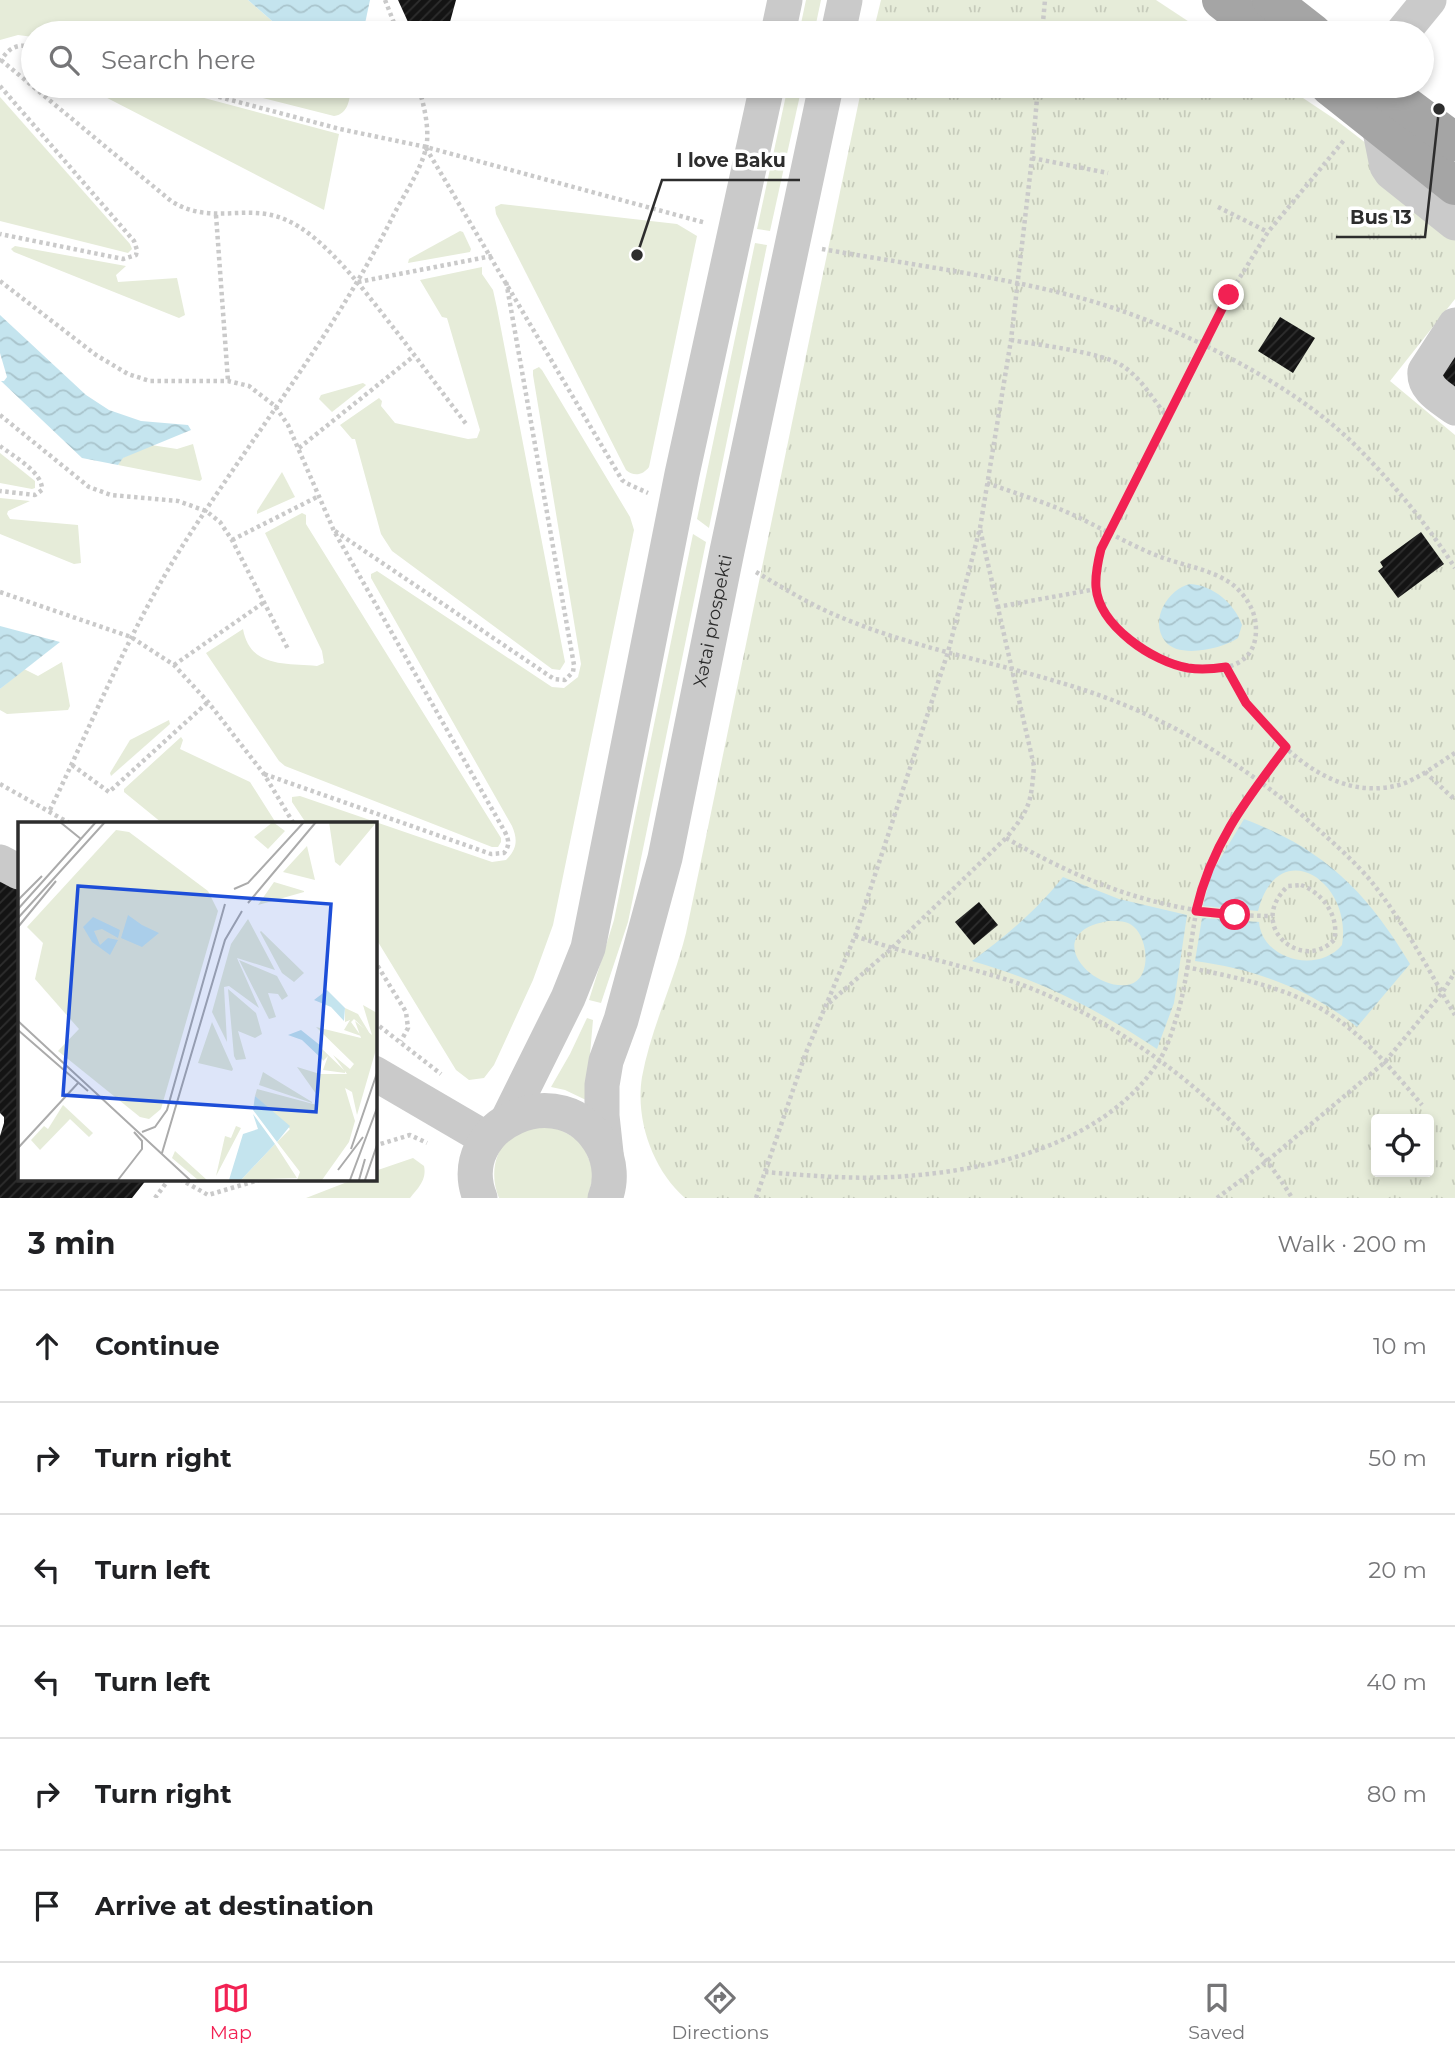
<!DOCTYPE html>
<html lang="en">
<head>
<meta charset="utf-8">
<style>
  :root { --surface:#fff; --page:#f6f6f6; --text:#202124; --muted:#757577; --line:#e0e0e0; --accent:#f22153 }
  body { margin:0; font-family:Montserrat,sans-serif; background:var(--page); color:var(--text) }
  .controls { position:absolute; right:21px; bottom:21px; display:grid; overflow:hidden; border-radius:7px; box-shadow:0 4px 10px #0003 }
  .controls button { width:63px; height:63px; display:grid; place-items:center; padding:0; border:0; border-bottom:2px solid var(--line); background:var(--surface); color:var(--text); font:35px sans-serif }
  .stop { position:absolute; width:21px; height:21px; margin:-16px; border:5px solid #f22153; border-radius:50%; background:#fff }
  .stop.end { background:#f22153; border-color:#fff; box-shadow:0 2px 7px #0008 }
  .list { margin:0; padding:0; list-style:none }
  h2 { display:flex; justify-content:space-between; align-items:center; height:91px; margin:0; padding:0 28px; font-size:30px }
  h2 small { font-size:23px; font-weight:400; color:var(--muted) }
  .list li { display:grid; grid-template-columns:46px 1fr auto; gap:21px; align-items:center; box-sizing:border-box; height:112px; padding:0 28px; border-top:2px solid var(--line) }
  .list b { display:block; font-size:26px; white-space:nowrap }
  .list em { font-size:23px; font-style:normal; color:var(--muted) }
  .icon { flex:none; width:38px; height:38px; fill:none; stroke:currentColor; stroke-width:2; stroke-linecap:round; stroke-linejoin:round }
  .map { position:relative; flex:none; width:1455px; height:1198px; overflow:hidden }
  .search { position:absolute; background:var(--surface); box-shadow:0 4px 10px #0003; left:21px; right:21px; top:21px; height:77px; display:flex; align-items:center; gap:18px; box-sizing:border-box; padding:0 24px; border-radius:38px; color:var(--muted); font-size:26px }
  .sheet { height:763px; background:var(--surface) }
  nav { display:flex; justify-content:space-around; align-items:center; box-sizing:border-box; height:98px; border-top:2px solid var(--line); background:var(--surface); font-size:19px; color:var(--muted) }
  nav a { display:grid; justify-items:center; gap:4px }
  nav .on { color:var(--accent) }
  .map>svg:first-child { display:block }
</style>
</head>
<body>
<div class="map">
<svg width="1455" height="1198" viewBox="0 0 1455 1198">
  <defs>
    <pattern id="park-tufts" width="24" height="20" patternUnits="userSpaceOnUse" patternTransform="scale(1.75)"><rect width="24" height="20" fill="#e6ecd9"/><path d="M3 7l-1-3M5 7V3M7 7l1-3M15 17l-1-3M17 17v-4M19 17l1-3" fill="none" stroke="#c6cbbb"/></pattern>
    <pattern id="water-waves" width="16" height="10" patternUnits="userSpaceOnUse" patternTransform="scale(1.75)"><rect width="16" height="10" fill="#c4e4ee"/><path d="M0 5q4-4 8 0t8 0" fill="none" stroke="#a9c4cc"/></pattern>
    <pattern id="building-hatch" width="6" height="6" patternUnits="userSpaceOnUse" patternTransform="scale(1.75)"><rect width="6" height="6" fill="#141414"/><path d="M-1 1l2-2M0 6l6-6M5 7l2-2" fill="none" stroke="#2e2e2e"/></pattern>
  </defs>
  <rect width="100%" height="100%" fill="#fff"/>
  <g fill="#e6ecd9">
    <polygon points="0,0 248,0 286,33 33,33 33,37 18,35 0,40"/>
    <polygon points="806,0 821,0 814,33 799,33"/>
    <polygon points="84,86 159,86 339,134 324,210"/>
    <path d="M215,86H352C349,99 349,114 334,116Z"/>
    <polygon points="788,86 802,86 770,231 757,229"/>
    <polygon points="0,97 130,244 132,249 128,253 0,221"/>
    <path d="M501,204L677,224L697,236L649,467C643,475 634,477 626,470L496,214L495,207Z"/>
    <polygon points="460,231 463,232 471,249 470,252 408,263 409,259"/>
    <polygon points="755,243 767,245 709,528 697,519"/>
    <polygon points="15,246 126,266 116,275 118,282 177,278 185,315 179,318 14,252 11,249"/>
    <polygon points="482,267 482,274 493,290 497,308 565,662 560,670 552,669 392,551 381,534 355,439 352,439 340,425 379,398 382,401 381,406 395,423 468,439 477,438 480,430 447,318 442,317 420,280"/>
    <path d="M539,367L542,370L630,517L634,530L553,925L533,980L494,1065L484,1078L469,1080L456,1070L375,937L374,824L306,823L292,802V797L300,796L492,862L506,860C517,849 518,840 512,826L371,578V574L377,571L552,687L564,688L578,677L581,664L533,375V370Z"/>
    <polygon points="363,383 366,385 365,386 332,412 319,399 321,395"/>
    <polygon points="193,444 202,479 200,481 118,465 122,458 151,445 177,449"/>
    <polygon points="0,453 35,481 35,488 32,489 0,483"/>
    <polygon points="282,472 295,497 257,514 257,511"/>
    <polygon points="0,498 30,501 8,511 7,514 10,519 78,525 81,563 74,564 0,534"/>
    <path d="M302,513L306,515V524L501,838V842L498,847H492L285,766L279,761L206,653L243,629C250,668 285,663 317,666L324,663L322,651L265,533Z"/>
    <polygon points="693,534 706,542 628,922 601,1003 589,1000 614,920"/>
    <polygon points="62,662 70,706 68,710 7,714 0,710 0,689 24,669 38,676"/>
    <polygon points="169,720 170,724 111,776 110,773 130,740"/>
    <polygon points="181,737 183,740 180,749 250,782 276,823 162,823 124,792 124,789"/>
    <polygon points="587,1018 593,1020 586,1100 565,1090 551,1087 570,1054"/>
    <path d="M553,1126L581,1141L594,1171L588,1198H499C489,1175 494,1143 520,1131C529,1127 543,1127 553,1126Z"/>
    <path d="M413,1158L424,1166C427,1180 418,1188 410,1198H306L355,1179H374L375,1171Z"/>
  </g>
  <g fill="url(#park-tufts)" fill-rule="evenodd">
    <polygon points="881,0 1156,0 1206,33 873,33"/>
    <path d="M862,86H1285L1336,120L1455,212V299L1390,381L1455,435V1198H685C653,1170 635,1120 642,1077C651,1028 674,982 686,933ZM1376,1119H1429V1172H1376Z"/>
  </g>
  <g fill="url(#water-waves)" fill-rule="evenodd">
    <polygon points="248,0 370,0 363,33 286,33"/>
    <polygon points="0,315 86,395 109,410 141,421 188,425 191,430 123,458 118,465 82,458 1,381 4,381 7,377 0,353"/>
    <path d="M1190,584C1213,585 1235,604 1242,625L1238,638C1222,649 1178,659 1165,641C1149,620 1168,589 1190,584Z"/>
    <polygon points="0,626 60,642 0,689"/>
    <path d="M1244,819C1324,849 1367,892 1410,964L1357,1027C1310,989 1255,969 1195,961L1202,918L1259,922C1262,960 1318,974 1342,945C1353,881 1278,833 1258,911L1203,906L1211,874Z"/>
    <path d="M1063,877L1119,899L1187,915L1174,1003L1157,1049C1097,1009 1042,981 972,961C1006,936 1036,911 1063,877ZM1108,921C1117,921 1127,920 1134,927C1149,940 1152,982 1127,985C1090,990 1040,933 1108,921Z"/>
  </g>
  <g fill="url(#building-hatch)">
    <polygon points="398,0 456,0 447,33 413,33"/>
    <polygon points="1280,317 1315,338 1293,373 1258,351"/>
    <polygon points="1455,356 1455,388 1439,376"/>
    <polygon points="1421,532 1444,564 1398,598 1378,571 1383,567 1380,562"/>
    <polygon points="0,875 19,881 19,1179 147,1179 132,1198 0,1198 0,1136 4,1123 4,1117 0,1113"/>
    <polygon points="979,902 998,925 974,945 955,922"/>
  </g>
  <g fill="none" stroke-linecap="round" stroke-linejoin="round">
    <g stroke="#cacaca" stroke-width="4.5" stroke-dasharray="3.5 3.5" stroke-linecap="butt">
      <polyline points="385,0 398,33"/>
      <polyline points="1042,33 1045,0"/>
      <path d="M1,60L171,201C211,226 245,203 284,219C326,236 368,296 396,331C420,362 443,394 467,425"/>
      <path d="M0,62C8,48 17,43 33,47"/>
      <polyline points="0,86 134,241 137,250 136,255 123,259 0,234"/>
      <polyline points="178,86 340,129 426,147 706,223"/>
      <polyline points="426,148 622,480 626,483 648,493"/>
      <polyline points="1032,158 1108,173"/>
      <polyline points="1218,207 1268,232"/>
      <polyline points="216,215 228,381"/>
      <path d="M822,249C907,264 993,275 1077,297C1167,321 1288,379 1355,445C1392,482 1427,524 1455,568"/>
      <path d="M0,281L96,355L128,374L150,381H228L249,386L275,406L288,425L334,531L505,832C509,841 510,845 504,853L491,854L264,774"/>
      <polyline points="358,282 492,256"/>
      <path d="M1011,340C1038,345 1100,352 1121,365C1141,377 1154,401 1168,418"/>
      <polyline points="0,415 89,487 111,495 178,501 206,511 220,522 232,540 288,649"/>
      <path d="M0,446C13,456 43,472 42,490L35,495L0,491"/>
      <polyline points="299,448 414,356"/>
      <path d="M987,483C1012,492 1038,500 1062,510C1095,524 1125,543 1158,556C1183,566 1209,568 1232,584C1243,593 1252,605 1255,619C1270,710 1105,662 1096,588C1093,568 1101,549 1111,532L1229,295L1268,232L1345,139"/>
      <polyline points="335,531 554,679 565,680 573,672 574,665 506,281"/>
      <polyline points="232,540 319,496"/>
      <path d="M756,572C785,589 814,607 845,619C925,652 1012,665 1093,693C1174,721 1246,766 1310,822C1332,842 1356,862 1374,885C1406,926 1429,971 1455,1015"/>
      <polyline points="0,592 131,637 174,665 208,702 264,774 294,824"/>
      <polyline points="997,607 1096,589"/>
      <polyline points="174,665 263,603"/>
      <path d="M1226,667C1233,679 1238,693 1247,704C1282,751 1335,802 1399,785C1419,779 1437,764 1455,753"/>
      <polyline points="72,765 109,792 208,702"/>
      <polyline points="1425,772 1455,800"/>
      <polyline points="0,784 71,824"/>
      <path d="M50,810C93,721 130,629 183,545C252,437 333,335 391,220C402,197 420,173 426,148C430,130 424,104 418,86"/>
      <path d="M1006,838C1093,888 1172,916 1273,916"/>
      <path d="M1301,885C1323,893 1340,917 1334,940C1302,973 1245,926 1288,886Z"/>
      <path d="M855,936C907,954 962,965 1014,982C1115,1017 1238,1106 1292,1198"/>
      <polyline points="374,960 406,1012 408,1028 401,1041"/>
      <path d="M1186,967C1233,977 1283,986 1325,1011C1363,1034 1394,1072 1422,1105"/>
      <path d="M829,1003L891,949L1006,838C1030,809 1031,803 1034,766L980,529"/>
      <polyline points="374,1022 441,1074"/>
      <polyline points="374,1146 410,1135 427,1143"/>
      <path d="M765,1172C811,1176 860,1180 907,1176C997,1169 1107,1142 1159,1061C1166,1050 1171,1035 1175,1022C1190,977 1190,928 1203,882C1215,837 1258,785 1286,747"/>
      <polyline points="180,1179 208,1195 262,1179"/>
      <polyline points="155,1198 169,1179"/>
      <polyline points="756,1198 805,1055 855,936 948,652 980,528 1011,340 1032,158 1038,86"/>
      <polyline points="1217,1198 1267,1161 1384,1063 1442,993 1455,972"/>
    </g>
    <g stroke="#cacaca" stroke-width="35">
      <polyline points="778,33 785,0"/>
      <polyline points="838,33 845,0"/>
      <polyline points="1402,33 1429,0"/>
      <polyline points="1379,126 1387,166 1391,172 1455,223"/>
      <path d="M1455,325L1425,371C1423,389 1442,398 1455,408"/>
      <polyline points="0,862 19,872"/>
      <polyline points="374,1073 487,1139"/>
      <polyline points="508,1119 568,998 588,948 682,474 767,86"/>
      <path id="s1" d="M606,1153L602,1116V1085L606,1061L621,1020L665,858L727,551L826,86"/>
      <path d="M480,1198C451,1124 563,1073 602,1146C610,1161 612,1182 605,1198"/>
    </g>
    <g stroke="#a5a5a5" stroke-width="38">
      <polyline points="1221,0 1263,33"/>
      <polyline points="1271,0 1313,33"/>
      <polyline points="1329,86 1455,186"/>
      <polyline points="1380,86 1455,142"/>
    </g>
  </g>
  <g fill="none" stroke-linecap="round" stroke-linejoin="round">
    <path stroke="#f22153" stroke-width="9" d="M1229,295L1101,549C1098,561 1095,574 1096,587C1099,626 1153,662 1188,668C1202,670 1213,669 1226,667L1246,703L1286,747C1246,800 1211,845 1196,911L1235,915"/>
  </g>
  <g text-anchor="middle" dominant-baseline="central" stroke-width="7" stroke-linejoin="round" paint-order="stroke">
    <g font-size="18" fill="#2d2d2d" stroke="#fff">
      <text stroke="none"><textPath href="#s1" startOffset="546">Xətai prospekti</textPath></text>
    </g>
  </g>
  <g transform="translate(18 822)">
    <rect width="359" height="359" fill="#fff"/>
    <path d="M255,0L267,9L250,27L236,15ZM311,0H357V2L322,44L317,40ZM289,24L297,58L265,50ZM256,60L286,69V70L240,83ZM230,97L257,148L219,136L241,186L211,164L206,165L209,220L194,190L213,122ZM242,110L243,109L286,151L276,160L264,151ZM221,138L259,154L270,174L264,178L260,172L250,171L258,195L251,197ZM210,167L238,191L244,212L237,216L220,209L228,237L218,238L216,234ZM345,183L359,191V224L339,293L334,270L327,266L337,299L331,320L304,358H279L282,350L259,320L272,307L237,274L239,267L299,283L301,276L279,245L302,252H329L315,233L332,247L336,242L298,205L343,216L337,199L354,213ZM327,186L340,192L352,212L336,197L333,200L343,214L326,208L332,198L327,200ZM194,200L215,247L214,249L180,241ZM302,225L327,249V251L305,248L310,234L305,239ZM245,250L294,280V281L241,263ZM218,304L223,306L198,354L207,314L213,316ZM257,322L279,356L223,358ZM157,329L189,358H180L154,336Z" fill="#e6ecd9"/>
    <path d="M45,283L75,311L71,315L52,297L22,328L13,318L26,304L30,307Z" fill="#e6ecd9"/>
    <path d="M98,8L111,10L190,69L200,89L143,287L131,297L122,295L40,229L61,207L17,157L25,121L9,105Z" fill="#e6ecd9"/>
    <path d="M110,93L124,103L141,111L124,125L103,116ZM75,95L102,108L100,116L84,107L76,109L82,123L90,116L100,118L92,133L74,120L65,105ZM309,168L327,186L326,199L313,185L296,178ZM283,208L303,224L305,238L284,218L270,213ZM237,274L272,304L259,320L235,288ZM235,292L257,322L223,358H211L225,312L240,307Z" fill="#c4e4ee"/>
    <path fill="none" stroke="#ababab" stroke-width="2" d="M42,0L63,17M216,67L230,61L286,0M0,78L24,54M230,81L298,0M0,87L78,0M0,96L87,0M0,105L38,59M0,199L172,358M0,208L70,269M124,310L137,305L149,288L207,82M0,326L61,260M333,327L359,251M144,331L207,118L224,89M320,348L345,315M100,358L124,327V319L116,310M332,358L359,286M341,358L347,337M347,358L359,323"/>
    <path fill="#1d4ed8" fill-opacity="0.15" stroke="#1d4ed8" stroke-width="3.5" d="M60,64L313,82L298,290L45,273Z"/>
    <rect width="359" height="359" fill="none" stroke="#2d2d2d" stroke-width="3.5"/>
  </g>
  <path fill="none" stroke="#2d2d2d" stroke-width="2.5" d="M637 255L662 180H800M1439 109L1425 237H1336"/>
  <g fill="#2d2d2d" stroke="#fff" stroke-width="2.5">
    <circle cx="637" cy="255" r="7"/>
    <circle cx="1439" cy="109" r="7"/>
  </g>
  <g font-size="19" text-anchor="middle" font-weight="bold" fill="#2d2d2d" stroke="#fff" stroke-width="7" stroke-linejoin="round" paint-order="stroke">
    <text x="731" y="167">I love Baku</text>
    <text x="1381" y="224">Bus 13</text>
  </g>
</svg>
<div class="controls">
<button><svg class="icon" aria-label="locate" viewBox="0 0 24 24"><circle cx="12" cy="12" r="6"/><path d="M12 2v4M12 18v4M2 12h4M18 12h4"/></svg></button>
</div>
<div class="stop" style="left:1235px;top:915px"></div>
<div class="stop end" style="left:1229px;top:295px"></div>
<div class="search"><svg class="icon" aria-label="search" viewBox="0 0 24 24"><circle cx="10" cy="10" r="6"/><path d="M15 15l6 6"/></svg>Search here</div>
</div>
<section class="sheet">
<h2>3 min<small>Walk · 200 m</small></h2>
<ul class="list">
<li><svg class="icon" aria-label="ahead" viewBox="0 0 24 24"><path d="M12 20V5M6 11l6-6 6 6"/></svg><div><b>Continue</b></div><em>10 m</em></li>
<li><svg class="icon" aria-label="right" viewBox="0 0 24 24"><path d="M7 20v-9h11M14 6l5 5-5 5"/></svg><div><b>Turn right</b></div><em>50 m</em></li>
<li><svg class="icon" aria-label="left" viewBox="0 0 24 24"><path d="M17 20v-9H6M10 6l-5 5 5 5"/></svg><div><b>Turn left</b></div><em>20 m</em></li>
<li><svg class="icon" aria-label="left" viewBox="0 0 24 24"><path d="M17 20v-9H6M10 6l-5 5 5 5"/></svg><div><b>Turn left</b></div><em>40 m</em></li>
<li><svg class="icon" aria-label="right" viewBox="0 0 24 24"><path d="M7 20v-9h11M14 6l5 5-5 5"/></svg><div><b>Turn right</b></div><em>80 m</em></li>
<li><svg class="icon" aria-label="arrive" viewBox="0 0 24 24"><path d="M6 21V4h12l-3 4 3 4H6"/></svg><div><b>Arrive at destination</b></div></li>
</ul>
</section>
<nav>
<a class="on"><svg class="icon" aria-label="map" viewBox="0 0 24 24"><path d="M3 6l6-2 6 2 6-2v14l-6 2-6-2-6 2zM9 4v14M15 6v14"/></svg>Map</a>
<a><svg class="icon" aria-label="directions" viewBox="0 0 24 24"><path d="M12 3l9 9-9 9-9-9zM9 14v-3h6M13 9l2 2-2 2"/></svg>Directions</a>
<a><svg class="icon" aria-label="saved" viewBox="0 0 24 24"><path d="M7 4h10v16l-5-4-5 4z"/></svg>Saved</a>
</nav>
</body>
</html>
